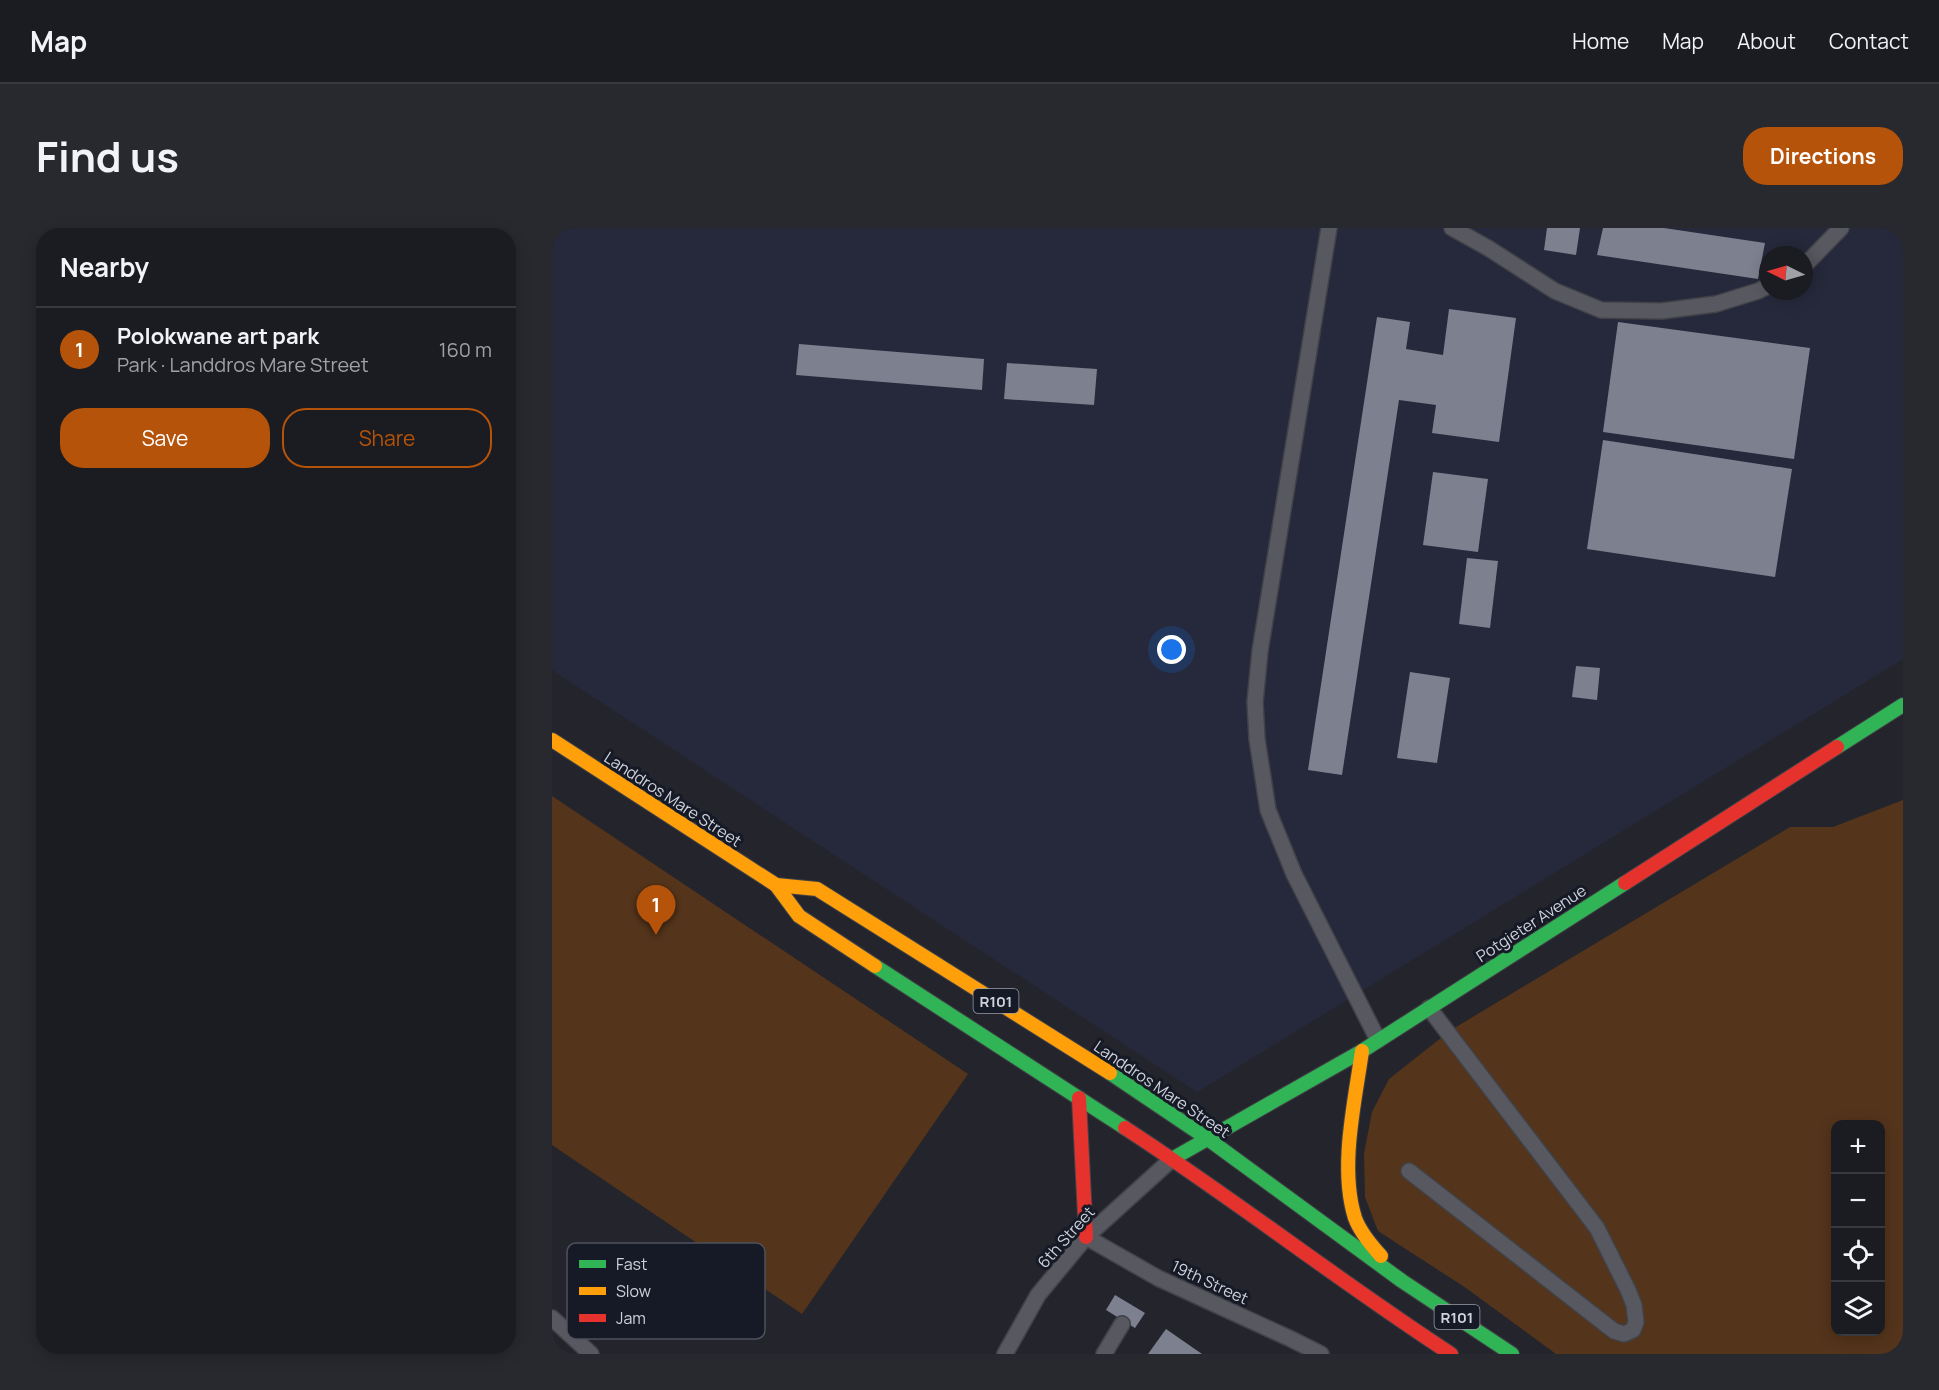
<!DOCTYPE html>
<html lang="en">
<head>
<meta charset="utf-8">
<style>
  :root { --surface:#1b1c21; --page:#28292e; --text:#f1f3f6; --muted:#a0a1a5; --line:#393a3f; --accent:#b45309 }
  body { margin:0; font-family:Manrope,sans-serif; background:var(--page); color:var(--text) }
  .controls { position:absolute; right:18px; bottom:18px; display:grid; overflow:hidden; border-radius:12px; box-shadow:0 3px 15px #0003 }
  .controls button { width:54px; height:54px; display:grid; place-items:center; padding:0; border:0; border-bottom:2px solid var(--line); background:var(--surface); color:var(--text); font:30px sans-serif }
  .compass { position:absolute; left:1207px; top:18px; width:54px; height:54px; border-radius:50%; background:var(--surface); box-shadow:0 3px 15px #0003; rotate:275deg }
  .you { position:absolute; left:620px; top:422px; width:21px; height:21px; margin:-15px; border:4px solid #fff; border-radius:50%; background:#1a73e8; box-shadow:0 0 0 9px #1a73e833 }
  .badge { display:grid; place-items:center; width:39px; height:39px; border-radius:50%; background:var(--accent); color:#fff; font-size:20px; font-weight:700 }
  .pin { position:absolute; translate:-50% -50px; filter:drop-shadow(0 2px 3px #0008) }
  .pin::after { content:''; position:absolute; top:32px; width:21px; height:18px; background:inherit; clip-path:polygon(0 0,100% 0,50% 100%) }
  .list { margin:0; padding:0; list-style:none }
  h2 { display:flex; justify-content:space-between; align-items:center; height:78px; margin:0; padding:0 24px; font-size:26px }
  h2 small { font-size:20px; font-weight:400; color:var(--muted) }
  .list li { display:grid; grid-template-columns:39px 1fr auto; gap:18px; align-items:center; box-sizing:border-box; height:84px; padding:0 24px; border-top:2px solid var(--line) }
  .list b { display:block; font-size:22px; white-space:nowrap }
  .list p { margin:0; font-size:20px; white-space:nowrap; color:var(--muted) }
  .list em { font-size:20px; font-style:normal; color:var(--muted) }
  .actions { display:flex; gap:12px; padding:18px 24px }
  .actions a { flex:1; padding:14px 0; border:2px solid var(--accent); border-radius:24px; text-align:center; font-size:21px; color:var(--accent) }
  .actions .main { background:var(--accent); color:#fff }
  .icon { flex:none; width:33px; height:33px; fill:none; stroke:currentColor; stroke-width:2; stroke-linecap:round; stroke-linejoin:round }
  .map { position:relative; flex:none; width:1351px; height:1126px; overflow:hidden; border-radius:24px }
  header { display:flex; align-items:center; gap:36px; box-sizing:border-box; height:84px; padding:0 30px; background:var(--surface); border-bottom:2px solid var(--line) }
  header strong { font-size:28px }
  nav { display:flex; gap:33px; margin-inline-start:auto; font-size:21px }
  .intro { display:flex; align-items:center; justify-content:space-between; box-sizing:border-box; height:144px; padding:0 36px }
  h1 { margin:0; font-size:42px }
  .button { padding:15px 27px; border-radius:24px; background:var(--accent); color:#fff; font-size:21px; font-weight:700 }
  main { display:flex; gap:36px; padding:0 36px }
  aside { flex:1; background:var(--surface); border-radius:24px; box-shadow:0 3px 15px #0003 }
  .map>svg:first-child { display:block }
</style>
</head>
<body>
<header>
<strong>Map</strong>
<nav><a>Home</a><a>Map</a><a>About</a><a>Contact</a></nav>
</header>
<div class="intro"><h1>Find us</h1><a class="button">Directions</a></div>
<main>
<aside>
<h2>Nearby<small></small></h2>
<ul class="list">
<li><span class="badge">1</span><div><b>Polokwane art park</b><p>Park · Landdros Mare Street</p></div><em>160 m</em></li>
</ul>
<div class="actions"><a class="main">Save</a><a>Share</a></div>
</aside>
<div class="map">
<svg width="1351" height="1126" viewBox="0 0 1351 1126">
  <rect width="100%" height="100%" fill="#24252c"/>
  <path fill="#25293b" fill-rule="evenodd" d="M0,0H1351V431L645,864L0,442ZM1216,27H1252V63H1216Z"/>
  <g fill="#54341b" fill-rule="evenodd">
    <polygon points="0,568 416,846 250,1086 0,917"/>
    <path d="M1351,572V1126H1004L914,1060L826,1003L813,969L812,926L820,884L837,851L899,802L1238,599H1281ZM1284,896H1328V1104H1284Z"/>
  </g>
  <g fill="#7d808e">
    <polygon points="995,0 1028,0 1024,27 992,22"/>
    <polygon points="1051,0 1112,0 1213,15 1206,51 1045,27"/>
    <polygon points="897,81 964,90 947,214 880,205 884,177 847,172 790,547 756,542 825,89 858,94 854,121 891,127"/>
    <polygon points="1066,94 1258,120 1242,231 1051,204"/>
    <polygon points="247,116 432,131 430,162 244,147"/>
    <polygon points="455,135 545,141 542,177 452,171"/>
    <polygon points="1051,212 1240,241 1223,349 1035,321"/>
    <polygon points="881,244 936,251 926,324 871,317"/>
    <polygon points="915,330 946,333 938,400 907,396"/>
    <polygon points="1024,438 1048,440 1045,472 1020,469"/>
    <polygon points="858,444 898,450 885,535 845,530"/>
    <polygon points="563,1067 593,1085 583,1100 554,1082"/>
    <polygon points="614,1101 650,1126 596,1126"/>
  </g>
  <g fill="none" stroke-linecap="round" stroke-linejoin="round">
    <g stroke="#404248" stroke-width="18">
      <g id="lane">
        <polyline points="777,0 708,423 703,474 705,511 716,582 742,646 826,812"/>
        <polyline points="900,0 936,20 1003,63 1049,82 1110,83 1164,76 1206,63 1216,58"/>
        <polyline points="1252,38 1289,0"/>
        <polyline points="857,943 1062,1103 1072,1106 1081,1102 1084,1094 1082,1077 1076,1062 1045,1000 877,780"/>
        <polyline points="534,1009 606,1050 739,1111 769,1126"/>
        <polyline points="0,1090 39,1126"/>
        <polyline points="453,1126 486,1067 534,1009 620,931"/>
        <polyline points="552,1126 570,1096"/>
      </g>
    </g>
    <g stroke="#404248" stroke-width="16">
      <g id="fast">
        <polyline points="1285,519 1351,477"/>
        <polyline points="323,738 573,900"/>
        <polyline points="558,845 656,911 850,1053 960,1126"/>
        <polyline points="620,931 810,823 1073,655"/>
      </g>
    </g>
    <g stroke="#404248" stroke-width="16">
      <g id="slow">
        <polyline points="0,512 224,657 247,688 323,738"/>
        <polyline points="224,657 265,661 558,845"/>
        <path d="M810,823C803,873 787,940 803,990C808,1004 819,1017 829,1028"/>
      </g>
    </g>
    <g stroke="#404248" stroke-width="16">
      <g id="jam">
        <polyline points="1073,655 1285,519"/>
        <polyline points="527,870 534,1009"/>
        <path d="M573,900C684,972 788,1054 899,1126"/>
      </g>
    </g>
    <use href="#lane" stroke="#585960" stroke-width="15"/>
    <use href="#fast" stroke="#30b455" stroke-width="14"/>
    <use href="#slow" stroke="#ff9f0a" stroke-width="14"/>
    <use href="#jam" stroke="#e5322d" stroke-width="14"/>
  </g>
  <g text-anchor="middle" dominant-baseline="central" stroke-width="6" stroke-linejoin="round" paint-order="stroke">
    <g fill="#161a26" stroke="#989ba5" stroke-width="1.5">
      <rect x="421.5" y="761" width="45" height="24" rx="4.5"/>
      <rect x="882.5" y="1077" width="45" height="24" rx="4.5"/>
    </g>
    <g font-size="15" font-weight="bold" fill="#cfd2db">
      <text x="444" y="773">R101</text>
      <text x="905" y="1089">R101</text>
    </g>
    <g font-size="16" fill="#cfd2db" stroke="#161a26">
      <text transform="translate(121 571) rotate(33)">Landdros Mare Street</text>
      <text transform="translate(979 695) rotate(-33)">Potgieter Avenue</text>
      <text transform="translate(610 861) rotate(34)">Landdros Mare Street</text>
      <text transform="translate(514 1009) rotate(-48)">6th Street</text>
      <text transform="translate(658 1054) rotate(25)">19th Street</text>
    </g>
  </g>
  <rect x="15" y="1015" width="198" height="96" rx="9" fill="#161a26" stroke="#4e515c" stroke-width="1.5"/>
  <rect x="27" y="1032" width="27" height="8" fill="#30b455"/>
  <rect x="27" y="1059" width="27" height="8" fill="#ff9f0a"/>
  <rect x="27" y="1086" width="27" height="8" fill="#e5322d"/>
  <g font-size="16" fill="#cfd2db">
    <text x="64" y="1042">Fast</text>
    <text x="64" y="1069">Slow</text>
    <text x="64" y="1096">Jam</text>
  </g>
</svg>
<div class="controls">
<button>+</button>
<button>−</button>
<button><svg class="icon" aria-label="locate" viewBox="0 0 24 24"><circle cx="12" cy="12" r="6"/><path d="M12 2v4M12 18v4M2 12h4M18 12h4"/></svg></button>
<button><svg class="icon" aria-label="layers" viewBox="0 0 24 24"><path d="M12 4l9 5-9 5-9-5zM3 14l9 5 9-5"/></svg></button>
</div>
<svg class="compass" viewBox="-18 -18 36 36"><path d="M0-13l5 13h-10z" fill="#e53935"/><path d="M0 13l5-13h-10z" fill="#a0a1a5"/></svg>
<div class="you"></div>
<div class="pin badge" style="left:104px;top:707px">1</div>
</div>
</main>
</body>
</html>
